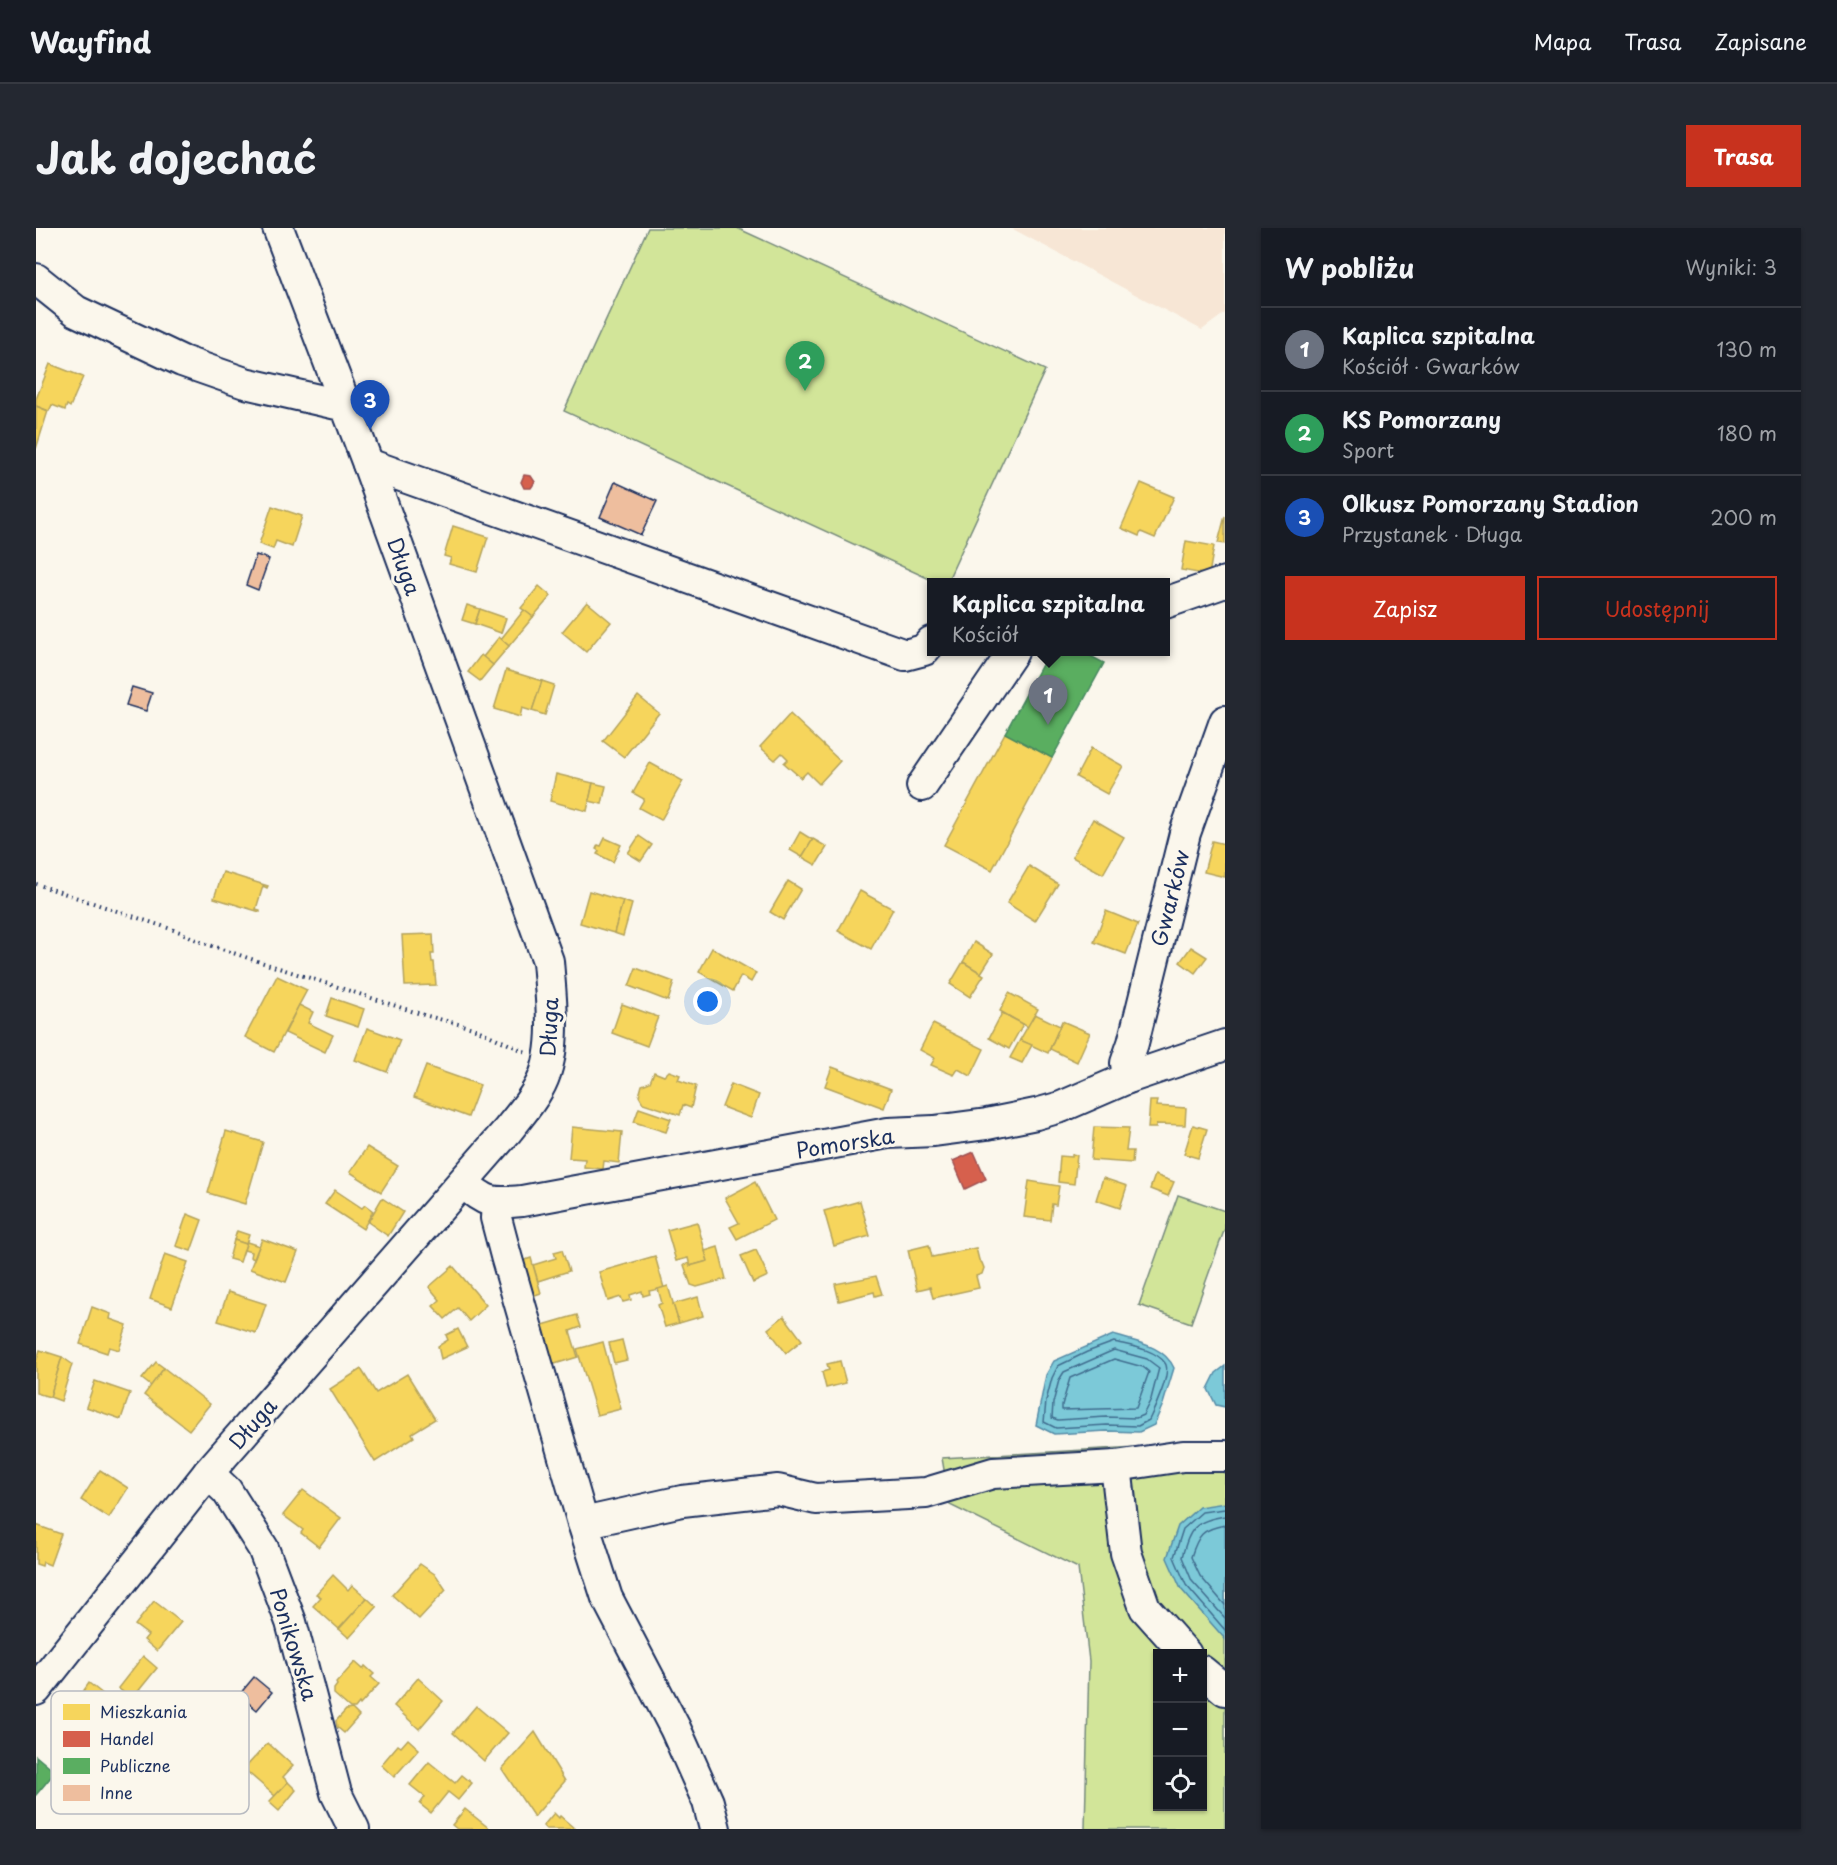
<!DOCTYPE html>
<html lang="pl">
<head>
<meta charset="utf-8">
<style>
  :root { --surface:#171b24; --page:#242831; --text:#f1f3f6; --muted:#9ea1a6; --line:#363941; --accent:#c8321e }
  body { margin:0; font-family:"Playpen Sans",sans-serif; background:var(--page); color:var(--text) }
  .controls { position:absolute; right:18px; bottom:18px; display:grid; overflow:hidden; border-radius:0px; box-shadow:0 2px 4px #0004 }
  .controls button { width:54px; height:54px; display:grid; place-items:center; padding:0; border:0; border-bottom:2px solid var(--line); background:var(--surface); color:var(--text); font:30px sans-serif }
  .you { position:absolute; left:672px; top:774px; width:21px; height:21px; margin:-15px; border:4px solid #fff; border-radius:50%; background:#1a73e8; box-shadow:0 0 0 9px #1a73e833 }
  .badge { display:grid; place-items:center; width:39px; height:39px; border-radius:50%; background:var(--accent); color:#fff; font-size:20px; font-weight:700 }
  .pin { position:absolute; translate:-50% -50px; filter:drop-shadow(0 2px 3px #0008) }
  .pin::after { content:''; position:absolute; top:32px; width:21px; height:18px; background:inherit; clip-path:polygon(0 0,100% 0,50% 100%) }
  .popup { position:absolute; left:891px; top:350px; width:243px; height:78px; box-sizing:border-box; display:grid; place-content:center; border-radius:0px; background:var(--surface); filter:drop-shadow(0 2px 4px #0005); font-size:20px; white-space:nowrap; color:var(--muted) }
  .popup b { font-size:22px; color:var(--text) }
  .popup::after { content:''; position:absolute; left:50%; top:100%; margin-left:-12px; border:12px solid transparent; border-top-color:var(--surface) }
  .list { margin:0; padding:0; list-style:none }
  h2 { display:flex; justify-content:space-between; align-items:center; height:78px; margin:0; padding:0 24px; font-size:26px }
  h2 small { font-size:20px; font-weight:400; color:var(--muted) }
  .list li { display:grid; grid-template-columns:39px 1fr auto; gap:18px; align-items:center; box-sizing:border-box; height:84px; padding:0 24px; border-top:2px solid var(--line) }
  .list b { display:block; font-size:22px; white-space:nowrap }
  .list p { margin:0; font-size:20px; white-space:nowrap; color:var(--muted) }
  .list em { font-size:20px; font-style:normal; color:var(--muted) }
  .actions { display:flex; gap:12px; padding:18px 24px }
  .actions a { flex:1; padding:14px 0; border:2px solid var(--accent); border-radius:0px; text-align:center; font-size:21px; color:var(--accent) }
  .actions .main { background:var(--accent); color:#fff }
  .icon { flex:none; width:33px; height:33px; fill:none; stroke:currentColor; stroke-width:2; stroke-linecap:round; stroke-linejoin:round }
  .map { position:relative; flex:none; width:1189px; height:1601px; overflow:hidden; border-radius:0px }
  header { display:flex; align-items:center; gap:36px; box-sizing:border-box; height:84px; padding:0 30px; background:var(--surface); border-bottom:2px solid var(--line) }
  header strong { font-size:28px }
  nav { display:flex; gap:33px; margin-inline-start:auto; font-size:21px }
  .intro { display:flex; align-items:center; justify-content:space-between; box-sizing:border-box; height:144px; padding:0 36px }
  h1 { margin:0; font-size:42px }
  .button { padding:15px 27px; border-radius:0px; background:var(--accent); color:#fff; font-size:21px; font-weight:700 }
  main { display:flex; gap:36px; padding:0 36px }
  aside { flex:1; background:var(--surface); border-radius:0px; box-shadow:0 2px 4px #0004 }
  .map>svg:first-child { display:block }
</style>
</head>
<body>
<header>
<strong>Wayfind</strong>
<nav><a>Mapa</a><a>Trasa</a><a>Zapisane</a></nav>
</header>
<div class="intro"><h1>Jak dojechać</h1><a class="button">Trasa</a></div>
<main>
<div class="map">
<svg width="1189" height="1601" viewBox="0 0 1189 1601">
  <rect width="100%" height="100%" fill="#fbf7ec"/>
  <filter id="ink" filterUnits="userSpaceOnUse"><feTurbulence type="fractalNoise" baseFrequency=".0167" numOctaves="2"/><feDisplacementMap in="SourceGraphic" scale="12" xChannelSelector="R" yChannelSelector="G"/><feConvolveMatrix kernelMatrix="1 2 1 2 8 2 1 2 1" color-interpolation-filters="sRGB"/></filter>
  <g filter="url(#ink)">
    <polygon fill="#f7e6d5" points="975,0 1189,0 1189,85 1166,102"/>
    <g fill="#d2e599" stroke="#768a7c" stroke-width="1.5" fill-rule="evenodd">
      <polygon points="612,0 701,0 1009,142 911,354 900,354 528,183"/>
      <polygon points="1142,967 1189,983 1189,1000 1155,1095 1103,1077"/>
      <path d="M1189,1214V1601H1049L1053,1433L1042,1340L914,1277L906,1230ZM1122,1426H1166V1578H1122Z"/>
    </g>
    <g fill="#7bc9d8" stroke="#558ba7" stroke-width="1.5">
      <path d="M1077,1107C1099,1114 1128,1117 1138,1140L1127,1176L1118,1197L1103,1204L1071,1203L1018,1206L1000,1197L1010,1147L1018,1133Z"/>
      <polygon points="1189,1138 1189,1179 1180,1177 1172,1161 1180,1145"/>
      <polygon points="1189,1275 1189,1411 1145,1361 1131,1330 1142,1298 1163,1279"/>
    </g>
    <g fill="#f6d55c" stroke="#b4a35d" stroke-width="1.5">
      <polygon points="14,136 47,149 34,179 31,177 29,182 16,177 13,183 0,178 0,171"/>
      <polygon points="0,178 12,183 0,221"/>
      <polygon points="1105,255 1138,269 1119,310 1105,304 1103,308 1085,300"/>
      <polygon points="236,278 266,288 256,319 240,313 237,321 223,316"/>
      <polygon points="1189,288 1189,316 1182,315"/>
      <polygon points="417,298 452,309 441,344 413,336 415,330 408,328"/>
      <polygon points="1150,313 1178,318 1173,347 1145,342"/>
      <polygon points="503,358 515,368 497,389 485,380"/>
      <polygon points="551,374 575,394 550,424 526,404"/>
      <polygon points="431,377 444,381 439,396 426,392"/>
      <polygon points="444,381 470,390 465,405 439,396"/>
      <polygon points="488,382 497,389 473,418 465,411"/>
      <polygon points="463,409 473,418 457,437 447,429"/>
      <polygon points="445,427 457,437 444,453 432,444"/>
      <polygon points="470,442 506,453 496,483 486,480 484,489 458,481"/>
      <polygon points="506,453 518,457 509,487 496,483"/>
      <polygon points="602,468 623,485 588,529 567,513"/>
      <polygon points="754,486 804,533 783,556 771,544 765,550 748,535 752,531 746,525 739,532 724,519"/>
      <polygon points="969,505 1016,530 956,642 908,617"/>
      <polygon points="1055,520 1087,538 1071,566 1040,549"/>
      <polygon points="614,535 647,553 625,592 603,580 608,571 597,565"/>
      <polygon points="520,546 557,555 551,583 514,573"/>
      <polygon points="557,555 570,558 566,576 553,573"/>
      <polygon points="1057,591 1088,609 1067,646 1036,629"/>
      <polygon points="764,604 777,612 766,629 754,622"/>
      <polygon points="603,608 616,617 605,633 592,625"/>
      <polygon points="569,610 585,617 577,634 561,626 563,623 560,621 562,617 565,618"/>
      <polygon points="777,611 791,619 780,637 766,629"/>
      <polygon points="1176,613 1189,616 1189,649 1168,644"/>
      <polygon points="993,638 1022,656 999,693 971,675"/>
      <polygon points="187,644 232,658 231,660 227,658 220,681 224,682 224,684 178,670"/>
      <polygon points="752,653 765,661 747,692 734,684"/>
      <polygon points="553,663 587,673 578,705 544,695"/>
      <polygon points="824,663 857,681 835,721 802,703"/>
      <polygon points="587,673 596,676 587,708 578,705"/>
      <polygon points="1070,683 1102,696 1090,726 1058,714"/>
      <polygon points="397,706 398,726 395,726 396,734 398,734 400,757 369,758 366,707"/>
      <polygon points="938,714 957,726 945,745 927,734"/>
      <polygon points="1155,719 1171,729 1159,745 1144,734"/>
      <polygon points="676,720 720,745 715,754 705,748 697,763 663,744"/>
      <polygon points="927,734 948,747 934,769 914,756"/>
      <polygon points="600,740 638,754 632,773 593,758"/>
      <polygon points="241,748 271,762 238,824 209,809"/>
      <polygon points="973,765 1002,781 992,799 964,783"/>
      <polygon points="296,770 328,781 322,799 290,788"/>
      <polygon points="586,776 622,789 611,818 576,805"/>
      <polygon points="263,777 277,784 272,795 297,807 289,824 249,805"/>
      <polygon points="966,785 987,796 973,821 953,810"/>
      <polygon points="999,786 1024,798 1012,825 984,812"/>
      <polygon points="1026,793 1054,805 1041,834 1014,821"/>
      <polygon points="897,796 948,821 935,848 922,841 918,847 895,837 899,830 884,822"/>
      <polygon points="331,800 364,812 351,844 319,832"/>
      <polygon points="984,812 996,817 986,835 974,830"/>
      <polygon points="390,838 444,857 432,889 378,869"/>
      <polygon points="796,839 855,861 848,880 789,858"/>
      <polygon points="633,843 644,847 642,852 660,858 655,880 647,877 644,887 607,875 603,868 606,857 614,854 618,844 628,848"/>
      <polygon points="695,856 723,867 715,890 686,879"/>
      <polygon points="1114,873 1121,873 1120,878 1150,880 1149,897 1120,896 1120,900 1112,900"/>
      <polygon points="603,880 635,891 630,904 598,894"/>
      <polygon points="1157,897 1171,901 1162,930 1148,926"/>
      <polygon points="536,899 586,904 583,935 568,933 567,941 548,939 549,931 533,930"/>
      <polygon points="1058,899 1093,900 1090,923 1097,923 1096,935 1055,932"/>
      <polygon points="190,903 227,914 209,976 172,965"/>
      <polygon points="331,919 362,938 345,964 314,944"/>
      <polygon points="1036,926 1041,927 1038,956 1022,954 1024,928 1036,929"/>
      <polygon points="1119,947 1138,954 1132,968 1114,961"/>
      <polygon points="1067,950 1091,958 1084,980 1060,972"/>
      <polygon points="993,953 1023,958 1020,977 1016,976 1014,992 988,989"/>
      <polygon points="719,954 738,992 701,1011 694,999 703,995 689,970"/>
      <polygon points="299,962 326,980 329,977 337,983 327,1001 289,976"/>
      <polygon points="346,970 367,984 352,1008 332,994"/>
      <polygon points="824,973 834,1008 798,1018 788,983"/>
      <polygon points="151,986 166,992 155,1023 140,1018"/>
      <polygon points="661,994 672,1033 654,1038 652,1030 640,1033 631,1002"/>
      <polygon points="201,1003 213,1007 210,1016 198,1012"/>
      <polygon points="226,1011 262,1024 250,1054 214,1041"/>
      <polygon points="198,1012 210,1016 204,1034 193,1031"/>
      <polygon points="211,1014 223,1018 218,1031 214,1029 215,1024 208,1022"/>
      <polygon points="893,1017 896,1029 940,1020 943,1032 946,1035 948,1040 946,1046 940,1048 943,1060 897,1070 894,1059 881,1062 872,1022"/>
      <polygon points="682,1019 690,1051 661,1059 655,1057 648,1037 654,1035 654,1038 672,1033 669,1023"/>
      <polygon points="526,1022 533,1043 502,1053 497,1037 520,1030 518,1024"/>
      <polygon points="720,1022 732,1048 717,1055 705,1028"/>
      <polygon points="129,1026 152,1034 136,1079 114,1071"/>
      <polygon points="619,1028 628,1060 613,1063 614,1066 607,1068 606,1063 594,1067 595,1072 587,1074 585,1069 572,1073 563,1044"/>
      <polygon points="495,1030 505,1065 490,1070 480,1035"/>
      <polygon points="417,1038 450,1077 433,1093 422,1080 409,1091 397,1078 404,1072 393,1059"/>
      <polygon points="840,1048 846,1066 839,1068 838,1064 803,1073 799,1056"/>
      <polygon points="632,1058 643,1095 629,1099 622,1077 626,1075 622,1061"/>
      <polygon points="192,1064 230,1076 220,1105 182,1093"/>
      <polygon points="662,1069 667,1088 643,1095 637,1076"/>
      <polygon points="56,1079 75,1086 74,1091 91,1097 83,1122 73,1119 71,1125 44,1116"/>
      <polygon points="541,1087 545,1099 534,1103 542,1129 512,1138 500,1099"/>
      <polygon points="748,1088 766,1112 750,1125 732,1101"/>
      <polygon points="422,1101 431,1119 405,1131 402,1118 412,1112 410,1107"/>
      <polygon points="586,1112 591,1132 578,1135 573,1115"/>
      <polygon points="567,1114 585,1181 561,1187 541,1121"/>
      <polygon points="4,1122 26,1129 14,1169 0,1165 0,1134"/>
      <polygon points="26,1129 36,1136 25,1173 14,1169"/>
      <polygon points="804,1133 810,1155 790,1160 786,1144 793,1142 791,1136"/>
      <polygon points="120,1134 128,1140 115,1158 106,1151"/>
      <polygon points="128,1140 174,1176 153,1202 108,1167"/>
      <polygon points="325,1141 340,1165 371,1146 399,1191 376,1205 378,1209 339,1234 294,1161"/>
      <polygon points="59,1153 94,1165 85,1191 50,1179"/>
      <polygon points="64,1242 92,1260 73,1290 45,1272"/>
      <polygon points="267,1262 305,1290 283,1319 265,1305 267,1302 247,1287"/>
      <polygon points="0,1297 25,1306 14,1337 7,1334 6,1338 0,1336"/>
      <polygon points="384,1336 400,1347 410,1362 383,1391 356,1367"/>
      <polygon points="297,1347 312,1362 316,1357 331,1370 303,1401 277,1378 285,1369 280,1366"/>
      <polygon points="331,1370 341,1379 313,1410 303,1401"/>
      <polygon points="118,1373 145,1394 121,1423 108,1412 112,1407 99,1397"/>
      <polygon points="107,1428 121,1440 96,1471 82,1460"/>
      <polygon points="319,1434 327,1441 329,1438 338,1446 335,1449 343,1456 324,1477 323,1475 319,1480 314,1480 298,1466 298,1461 301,1457 300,1455"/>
      <polygon points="382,1450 407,1473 383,1501 358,1478"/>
      <polygon points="53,1455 77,1474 54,1503 50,1499 42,1510 23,1494 39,1473 41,1475 46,1469 44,1468"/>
      <polygon points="440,1478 472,1505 448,1533 417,1505"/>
      <polygon points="316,1481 323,1488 308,1505 301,1499 300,1493 310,1482"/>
      <polygon points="499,1504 529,1553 498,1589 466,1541"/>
      <polygon points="372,1511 383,1521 358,1549 345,1537 362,1517 365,1519"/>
      <polygon points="232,1515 257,1538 247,1549 252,1554 239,1568 208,1541"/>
      <polygon points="393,1534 419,1555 426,1547 436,1555 422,1572 412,1564 395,1585 384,1576 389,1569 374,1557"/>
      <polygon points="252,1554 260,1562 243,1583 233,1574"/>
      <polygon points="429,1581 454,1601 421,1601 416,1597"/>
      <polygon points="518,1585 523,1590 524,1588 539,1601 510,1601 507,1598"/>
    </g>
    <g fill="#d6604d" stroke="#9e5152" stroke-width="1.5">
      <polygon points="488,247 495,248 499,254 495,260 488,260 485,254"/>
      <polygon points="938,924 950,951 929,961 917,933"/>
    </g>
    <g fill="#5aae61" stroke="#478860" stroke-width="1.5">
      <polygon points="1013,424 1047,424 1068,435 1016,530 969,505"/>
      <polygon points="0,1528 19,1544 0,1567"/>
    </g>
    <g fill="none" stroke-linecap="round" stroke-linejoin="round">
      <g stroke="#416d8f" stroke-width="1.5">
        <path d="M1078,1114C1094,1118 1119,1121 1129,1135C1136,1144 1118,1182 1113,1192L1102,1198L1071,1197L1020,1200L1008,1194L1010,1173L1016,1150L1022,1138L1051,1124Z"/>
        <polygon points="1078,1122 1111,1131 1123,1140 1115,1171 1107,1187 1100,1190 1070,1189 1022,1192 1016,1190 1017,1175 1023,1152 1028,1144"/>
        <polygon points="1078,1131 1107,1139 1113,1144 1100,1180 1026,1182 1026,1177 1034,1150"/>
        <polyline points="1189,1281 1166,1284 1147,1301 1138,1329 1150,1357 1189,1402"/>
        <path d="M1189,1288C1158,1293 1154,1300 1146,1329L1156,1353L1189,1390"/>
        <path d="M1189,1297C1166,1301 1162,1307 1155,1329L1164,1348L1189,1377"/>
      </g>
    </g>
    <g fill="#eebe9e" stroke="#1b2f5e" stroke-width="1.5">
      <polygon points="579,254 621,273 605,307 564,289"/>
      <polygon points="220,327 233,331 222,362 210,357"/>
      <polygon points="96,459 116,465 110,483 90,477"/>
      <polygon points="218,1449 236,1464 221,1482 203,1467"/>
      <polygon points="158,1530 182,1550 160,1577 136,1557"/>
    </g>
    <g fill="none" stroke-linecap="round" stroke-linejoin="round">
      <g stroke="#1b2f5e" stroke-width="34">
        <g id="minor">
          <polyline points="0,51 40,83 146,133 209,155 309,178"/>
          <polyline points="332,236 869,427 888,422 895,414"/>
          <polyline points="1129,375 1189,354"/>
          <polyline points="886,558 977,424"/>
          <polyline points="1092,850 1090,835 1097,815 1149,605 1189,493"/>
          <path d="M427,955C451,975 455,976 486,973L852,905L898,903L951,896L1000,886L1025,879L1092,850L1189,817"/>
          <polyline points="461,976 460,990 470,1028 547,1295 571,1370 639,1500 672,1574 679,1601"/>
          <polyline points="1080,1238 1090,1325 1109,1380 1150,1426"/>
          <polyline points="172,1245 191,1263 227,1320 255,1394 300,1565 318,1601"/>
          <polyline points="547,1295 646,1273 742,1262 780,1271 890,1265 957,1245 1080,1238 1147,1228 1189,1228"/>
          <polyline points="1166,1443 1189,1462"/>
          <path d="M0,1462L172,1245L472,902C482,889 494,876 502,861C523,826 515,772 512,733L332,236L242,0"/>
        </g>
      </g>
      <polyline stroke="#1b2f5e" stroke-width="4" stroke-dasharray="1.5 4.5" stroke-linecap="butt" points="0,656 144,704 165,714 212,730 388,787 437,800 490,824"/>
      <use href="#minor" stroke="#fbf7ec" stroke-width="30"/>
    </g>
  </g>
  <g text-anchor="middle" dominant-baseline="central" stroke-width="6" stroke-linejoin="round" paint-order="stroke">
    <g font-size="21" fill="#1b2f5e" stroke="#fbf7ec">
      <text transform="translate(369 338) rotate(70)">Długa</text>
      <text transform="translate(1133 670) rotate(-76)">Gwarków</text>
      <text transform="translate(512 799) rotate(-87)">Długa</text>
      <text transform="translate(809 914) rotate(-9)">Pomorska</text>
      <text transform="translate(216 1195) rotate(-49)">Długa</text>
      <text transform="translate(259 1416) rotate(73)">Ponikowska</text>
    </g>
  </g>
  <rect x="15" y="1463" width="198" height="123" rx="9" fill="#fbf7ec" stroke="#b8bbc1" stroke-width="1.5"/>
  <rect x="27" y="1476" width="27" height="16" fill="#f6d55c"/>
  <rect x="27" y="1503" width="27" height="16" fill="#d6604d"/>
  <rect x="27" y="1530" width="27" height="16" fill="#5aae61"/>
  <rect x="27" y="1557" width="27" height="16" fill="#eebe9e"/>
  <g font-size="16" fill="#1b2f5e">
    <text x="64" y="1490">Mieszkania</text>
    <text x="64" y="1517">Handel</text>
    <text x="64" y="1544">Publiczne</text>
    <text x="64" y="1571">Inne</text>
  </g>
</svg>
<div class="controls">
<button>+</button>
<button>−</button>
<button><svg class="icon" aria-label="locate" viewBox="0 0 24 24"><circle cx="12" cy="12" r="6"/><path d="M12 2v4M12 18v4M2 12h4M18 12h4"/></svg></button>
</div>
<div class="you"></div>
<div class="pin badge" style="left:1012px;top:497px;background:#6b7280">1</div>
<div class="popup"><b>Kaplica szpitalna</b>Kościół</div>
<div class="pin badge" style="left:769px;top:163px;background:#2e9e5b">2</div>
<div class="pin badge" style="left:334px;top:202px;background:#1a4fb4">3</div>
</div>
<aside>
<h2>W pobliżu<small>Wyniki: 3</small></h2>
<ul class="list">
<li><span class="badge" style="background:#6b7280">1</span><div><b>Kaplica szpitalna</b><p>Kościół · Gwarków</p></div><em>130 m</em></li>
<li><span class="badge" style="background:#2e9e5b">2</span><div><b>KS Pomorzany</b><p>Sport</p></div><em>180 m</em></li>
<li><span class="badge" style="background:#1a4fb4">3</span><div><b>Olkusz Pomorzany Stadion</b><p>Przystanek · Długa</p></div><em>200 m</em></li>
</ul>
<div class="actions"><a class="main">Zapisz</a><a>Udostępnij</a></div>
</aside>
</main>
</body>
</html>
